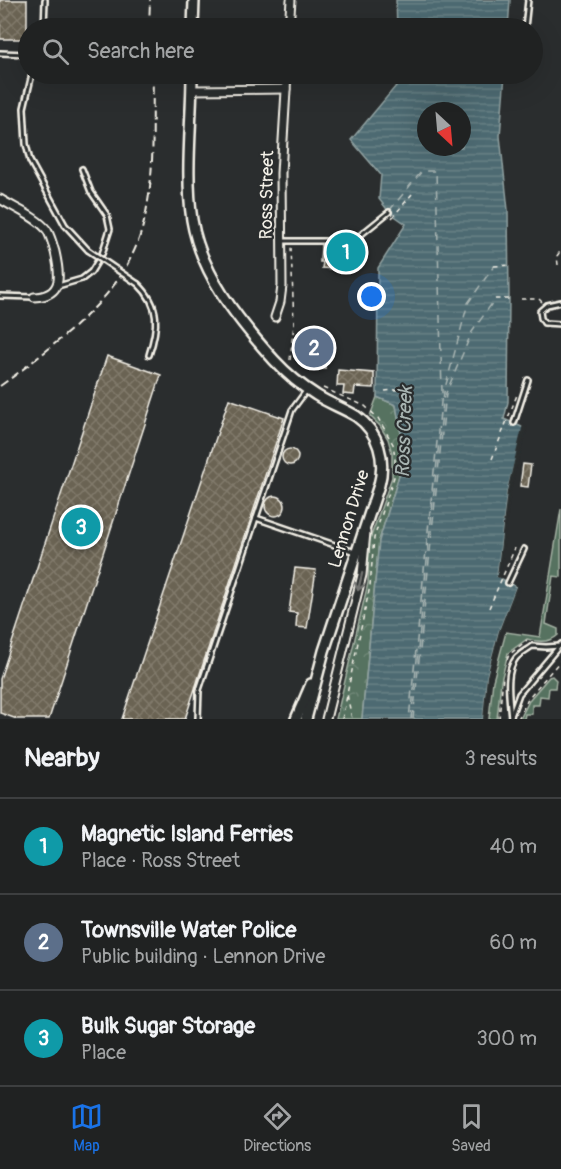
<!DOCTYPE html>
<html lang="en">
<head>
<meta charset="utf-8">
<style>
  :root { --surface:#202222; --page:#282a2a; --text:#f1f3f6; --muted:#a2a4a5; --line:#3d3f40; --accent:#1a73e8 }
  body { margin:0; font-family:Pangolin,sans-serif; background:var(--page); color:var(--text) }
  .compass { position:absolute; left:417px; top:102px; width:54px; height:54px; border-radius:50%; background:var(--surface); box-shadow:0 6px 24px #0002; rotate:154deg }
  .you { position:absolute; left:372px; top:297px; width:21px; height:21px; margin:-15px; border:4px solid #fff; border-radius:50%; background:#1a73e8; box-shadow:0 0 0 9px #1a73e833 }
  .badge { display:grid; place-items:center; width:39px; height:39px; border-radius:50%; background:var(--accent); color:#fff; font-size:20px; font-weight:700 }
  .pin { position:absolute; translate:-50% -50%; border:3px solid #fff; box-shadow:0 2px 6px #0006 }
  .list { margin:0; padding:0; list-style:none }
  h2 { display:flex; justify-content:space-between; align-items:center; height:78px; margin:0; padding:0 24px; font-size:26px }
  h2 small { font-size:20px; font-weight:400; color:var(--muted) }
  .list li { display:grid; grid-template-columns:39px 1fr auto; gap:18px; align-items:center; box-sizing:border-box; height:96px; padding:0 24px; border-top:2px solid var(--line) }
  .list b { display:block; font-size:22px; white-space:nowrap }
  .list p { margin:0; font-size:20px; white-space:nowrap; color:var(--muted) }
  .list em { font-size:20px; font-style:normal; color:var(--muted) }
  .icon { flex:none; width:33px; height:33px; fill:none; stroke:currentColor; stroke-width:2; stroke-linecap:round; stroke-linejoin:round }
  .map { position:relative; flex:none; width:561px; height:719px; overflow:hidden }
  .search { position:absolute; background:var(--surface); box-shadow:0 6px 24px #0002; left:18px; right:18px; top:18px; height:66px; display:flex; align-items:center; gap:15px; box-sizing:border-box; padding:0 21px; border-radius:33px; color:var(--muted); font-size:22px }
  .sheet { height:366px; background:var(--surface) }
  nav { display:flex; justify-content:space-around; align-items:center; box-sizing:border-box; height:84px; border-top:2px solid var(--line); background:var(--surface); font-size:16px; color:var(--muted) }
  nav a { display:grid; justify-items:center; gap:3px }
  nav .on { color:var(--accent) }
  .map>svg:first-child { display:block }
</style>
</head>
<body>
<div class="map">
<svg width="561" height="719" viewBox="0 0 561 719">
  <defs>
    <pattern id="forest-crowns" width="20" height="18" patternUnits="userSpaceOnUse" patternTransform="scale(1.5)"><rect width="20" height="18" fill="#567260"/><path d="M2 6a3 3 0 1 1 6 0M12 15a3 3 0 1 1 6 0" fill="none" stroke="#6f8777"/></pattern>
    <pattern id="water-rules" width="6" height="5" patternUnits="userSpaceOnUse" patternTransform="scale(1.5)"><rect width="6" height="5" fill="#4e6b72"/><path d="M0 2.5h6" fill="none" stroke="#688186"/></pattern>
    <pattern id="building-cross-hatch" width="8" height="8" patternUnits="userSpaceOnUse" patternTransform="scale(1.5)"><rect width="8" height="8" fill="#6b6353"/><path d="M0 0l8 8M0 8l8-8" fill="none" stroke="#817a6c"/></pattern>
  </defs>
  <rect width="100%" height="100%" fill="#2a2d2e"/>
  <filter id="ink" filterUnits="userSpaceOnUse"><feTurbulence type="fractalNoise" baseFrequency=".0167" numOctaves="2"/><feDisplacementMap in="SourceGraphic" scale="12" xChannelSelector="R" yChannelSelector="G"/><feConvolveMatrix kernelMatrix="1 2 1 2 8 2 1 2 1" color-interpolation-filters="sRGB"/></filter>
  <g filter="url(#ink)">
    <g fill="#567260" stroke="#a5b2a4" stroke-width="1.5">
      <path d="M561,509V577L553,576L546,624L558,629V635C549,644 537,642 527,639L508,653L501,681L497,719H489L493,681L506,632L540,637Z"/>
      <polygon points="552,676 556,680 555,688 549,688 548,697 540,696 539,705 532,705 532,714 525,714 524,719 520,719 530,699 549,677"/>
    </g>
    <polygon fill="url(#forest-crowns)" stroke="#a5b2a4" stroke-width="1.5" points="377,397 396,405 405,456 379,541 362,719 336,719 368,583 369,542 392,477 392,453 388,439 380,426 370,416"/>
    <g fill="url(#water-rules)" stroke="#90a1a1" stroke-width="1.5" fill-rule="evenodd">
      <polygon points="396,0 510,0 508,28 397,28"/>
      <path d="M406,74H505L500,136L508,210L509,298L508,402L504,419L524,428L507,491L497,576L516,587L499,631L487,676L483,719H362L379,541L405,456L396,405L377,397L378,268L406,224L389,212L379,199L381,175L351,140ZM426,111H462V147H426Z"/>
    </g>
    <g fill="#2a2d2e">
      <polygon points="523,424 527,428 510,491 500,575 503,576 501,579 497,577 507,491"/>
      <polygon points="517,584 519,588 502,631 490,676 486,719 483,719 487,676 499,631"/>
    </g>
    <g fill="none" stroke-linecap="round" stroke-linejoin="round">
      <g stroke="#a9b5b3" stroke-width="1.5" stroke-dasharray="8 6" stroke-linecap="butt">
        <polyline points="389,211 422,171 436,171 442,392 409,719"/>
        <polyline points="411,719 444,392 468,303 494,266"/>
        <polyline points="413,719 446,393 472,332 495,299"/>
      </g>
    </g>
    <g fill="url(#building-cross-hatch)" stroke="#f4f1e8" stroke-width="1.5">
      <rect x="0" y="0" width="27" height="39"/>
      <polygon points="321,245 357,246 355,260 345,259 344,267 334,266 334,269 322,268 323,262 320,262"/>
      <polygon points="315,331 325,338 325,369 309,369 302,358 302,332"/>
      <polygon points="107,356 161,375 49,719 17,719 0,713 0,679"/>
      <polygon points="338,370 374,373 374,388 355,387 354,395 343,394 344,386 337,386"/>
      <polygon points="229,399 284,418 185,719 122,719"/>
      <circle cx="290" cy="457" r="8"/>
      <polygon points="523,464 531,465 528,487 520,486"/>
      <circle cx="275" cy="506" r="10"/>
      <polygon points="295,568 316,570 307,628 296,627 297,613 289,612"/>
    </g>
    <g fill="none" stroke-linecap="round" stroke-linejoin="round">
      <g stroke="#f4f1e8" stroke-width="8">
        <g id="lane">
          <polyline points="44,28 45,0"/>
          <polyline points="525,28 528,0"/>
          <polyline points="0,53 28,54"/>
          <polyline points="32,74 24,108 26,144 30,161 65,225 88,250"/>
          <polyline points="281,241 353,241 389,212"/>
          <path d="M138,284C161,306 158,327 149,355"/>
          <polyline points="58,286 82,279 91,272 102,254 110,229 107,215 91,192 82,169"/>
          <polyline points="0,296 34,297"/>
          <polyline points="561,302 547,305 540,311 541,318 544,323 561,324"/>
          <polyline points="306,391 292,410 256,518 355,552"/>
          <polyline points="514,423 528,380"/>
          <polyline points="508,583 524,549"/>
          <polyline points="511,716 519,694 561,644"/>
          <polyline points="198,719 199,690 256,518"/>
          <path d="M511,719C510,701 504,673 516,658C520,653 527,650 532,646L546,647L560,646"/>
        </g>
      </g>
      <g stroke="#f4f1e8" stroke-width="11">
        <g id="street">
          <polyline points="289,28 291,0"/>
          <polyline points="192,90 286,89"/>
          <path d="M0,199C14,208 37,217 47,230C51,237 53,245 55,252C60,274 64,296 34,297"/>
          <polyline points="275,317 280,302 282,286 281,173 287,74"/>
          <polyline points="326,719 362,575 366,532"/>
        </g>
      </g>
      <g stroke="#f4f1e8" stroke-width="14">
        <g id="secondary">
          <polyline points="193,28 194,0"/>
          <path d="M192,74C192,120 185,175 192,220C201,274 238,320 274,360C286,373 300,385 316,395C328,403 343,408 356,416C379,432 386,460 379,485L324,651L306,719"/>
          <polyline points="296,719 311,684"/>
        </g>
      </g>
      <g stroke="#f4f1e8" stroke-width="1.5" stroke-dasharray="4.5 4.5" stroke-linecap="butt">
        <polyline points="392,218 412,194"/>
        <polyline points="558,265 557,256 561,250"/>
        <polyline points="494,266 511,265"/>
        <polyline points="495,299 511,299"/>
        <polyline points="521,299 539,299 542,302"/>
        <polyline points="290,360 294,324 291,247"/>
        <polyline points="323,388 365,406 378,418 393,444 395,457 395,474 374,538 370,586 347,694 352,719"/>
        <polyline points="385,391 411,388 412,402"/>
        <polyline points="492,459 517,395"/>
        <polyline points="489,608 515,548"/>
        <polyline points="507,660 509,655 527,640"/>
        <polyline points="342,719 347,696"/>
        <polyline points="499,719 503,677"/>
        <polyline points="518,719 529,697 561,660"/>
      </g>
      <use href="#lane" stroke="#2a2d2e" stroke-width="3"/>
      <use href="#street" stroke="#2a2d2e" stroke-width="7"/>
      <use href="#secondary" stroke="#2a2d2e" stroke-width="9"/>
      <g stroke="#f4f1e8" stroke-width="2" stroke-dasharray="9 4.5" stroke-linecap="butt">
        <polyline points="149,28 150,0"/>
        <path d="M0,386C20,372 39,357 58,341C103,303 137,268 147,207C155,164 152,117 153,74"/>
      </g>
      <g stroke="#f4f1e8" stroke-width="8" stroke-linecap="butt">
        <polyline id="lane-bridge" points="88,250 138,284"/>
      </g>
      <use href="#lane-bridge" stroke="#2a2d2e" stroke-width="3"/>
    </g>
    <defs><path id="oneway-shaft" d="M-6 0H5M1.5-3L5.5 0L1.5 3" fill="none" stroke-width="1.6" stroke-linecap="round" stroke-linejoin="round" transform="scale(1.5)"/></defs>
    <use stroke="#71726f" href="#oneway-shaft" transform="translate(360 582) rotate(104)"/>
  </g>
  <g text-anchor="middle" dominant-baseline="central" stroke-width="4.5" stroke-linejoin="round" paint-order="stroke">
    <g font-size="18" fill="#f4f1e8" stroke="#2a2d2e">
      <text transform="translate(267 195) rotate(-89)">Ross Street</text>
      <text transform="translate(349 519) rotate(-73)">Lennon Drive</text>
    </g>
    <g font-size="20" font-style="italic" fill="#a9b5b3" stroke="#2a2d2e">
      <text transform="translate(404 432) rotate(-88)">Ross Creek</text>
    </g>
  </g>
</svg>
<svg class="compass" viewBox="-18 -18 36 36"><path d="M0-13l5 13h-10z" fill="#e53935"/><path d="M0 13l5-13h-10z" fill="#a2a4a5"/></svg>
<div class="you"></div>
<div class="pin badge" style="left:346px;top:252px;background:#0f9aa8">1</div>
<div class="pin badge" style="left:314px;top:348px;background:#5c6f8a">2</div>
<div class="pin badge" style="left:81px;top:527px;background:#0f9aa8">3</div>
<div class="search"><svg class="icon" aria-label="search" viewBox="0 0 24 24"><circle cx="10" cy="10" r="6"/><path d="M15 15l6 6"/></svg>Search here</div>
</div>
<section class="sheet">
<h2>Nearby<small>3 results</small></h2>
<ul class="list">
<li><span class="badge" style="background:#0f9aa8">1</span><div><b>Magnetic Island Ferries</b><p>Place · Ross Street</p></div><em>40 m</em></li>
<li><span class="badge" style="background:#5c6f8a">2</span><div><b>Townsville Water Police</b><p>Public building · Lennon Drive</p></div><em>60 m</em></li>
<li><span class="badge" style="background:#0f9aa8">3</span><div><b>Bulk Sugar Storage</b><p>Place</p></div><em>300 m</em></li>
</ul>
</section>
<nav>
<a class="on"><svg class="icon" aria-label="map" viewBox="0 0 24 24"><path d="M3 6l6-2 6 2 6-2v14l-6 2-6-2-6 2zM9 4v14M15 6v14"/></svg>Map</a>
<a><svg class="icon" aria-label="directions" viewBox="0 0 24 24"><path d="M12 3l9 9-9 9-9-9zM9 14v-3h6M13 9l2 2-2 2"/></svg>Directions</a>
<a><svg class="icon" aria-label="saved" viewBox="0 0 24 24"><path d="M7 4h10v16l-5-4-5 4z"/></svg>Saved</a>
</nav>
</body>
</html>
